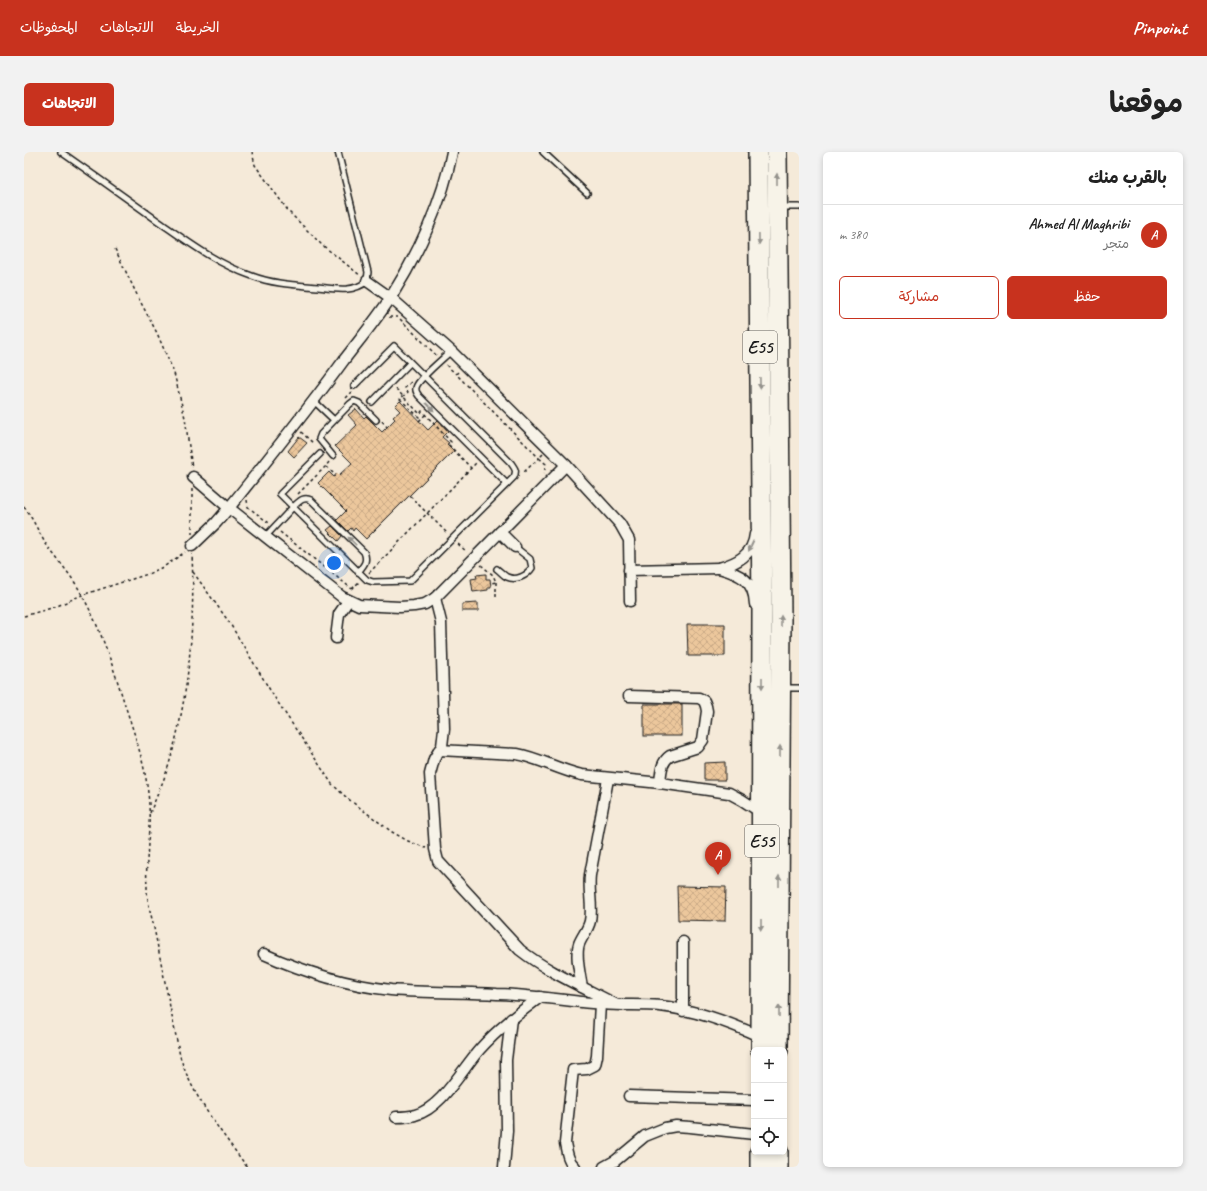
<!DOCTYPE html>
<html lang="ar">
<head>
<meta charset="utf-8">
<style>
  :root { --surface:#fff; --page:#f2f2f2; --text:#222; --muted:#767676; --line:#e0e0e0; --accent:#c8321e }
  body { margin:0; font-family:Caveat,"Playpen Sans Arabic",sans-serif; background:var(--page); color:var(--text); direction:rtl }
  .controls { position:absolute; right:12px; bottom:12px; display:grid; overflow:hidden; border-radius:6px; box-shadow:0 2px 6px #0003 }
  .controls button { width:36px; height:36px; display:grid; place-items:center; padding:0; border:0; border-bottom:1px solid var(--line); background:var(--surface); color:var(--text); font:20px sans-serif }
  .you { position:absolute; left:310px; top:411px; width:14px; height:14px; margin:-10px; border:3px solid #fff; border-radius:50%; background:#1a73e8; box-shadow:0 0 0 6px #1a73e833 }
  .badge { display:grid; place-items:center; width:26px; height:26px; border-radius:50%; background:var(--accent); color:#fff; font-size:13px; font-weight:700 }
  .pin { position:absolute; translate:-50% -33px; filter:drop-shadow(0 1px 2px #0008) }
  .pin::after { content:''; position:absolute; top:21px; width:14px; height:12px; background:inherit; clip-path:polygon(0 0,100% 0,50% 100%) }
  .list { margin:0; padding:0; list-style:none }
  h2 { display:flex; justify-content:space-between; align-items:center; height:52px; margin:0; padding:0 16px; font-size:17px }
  h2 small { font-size:13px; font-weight:400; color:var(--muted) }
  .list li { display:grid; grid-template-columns:26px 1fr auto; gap:12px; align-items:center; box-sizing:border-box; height:60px; padding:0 16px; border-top:1px solid var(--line) }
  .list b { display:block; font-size:15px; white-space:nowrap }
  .list p { margin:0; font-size:13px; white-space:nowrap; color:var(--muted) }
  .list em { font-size:13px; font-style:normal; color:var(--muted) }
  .actions { display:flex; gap:8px; padding:12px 16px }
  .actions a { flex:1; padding:9px 0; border:1px solid var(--accent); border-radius:6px; text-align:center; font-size:14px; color:var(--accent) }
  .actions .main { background:var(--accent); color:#fff }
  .icon { flex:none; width:22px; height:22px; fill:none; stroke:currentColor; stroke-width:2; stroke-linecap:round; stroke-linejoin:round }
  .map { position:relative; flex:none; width:775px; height:1015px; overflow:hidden; direction:ltr; border-radius:6px }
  header { display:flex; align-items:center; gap:24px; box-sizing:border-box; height:56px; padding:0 20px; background:var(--accent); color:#fff }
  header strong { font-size:19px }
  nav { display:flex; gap:22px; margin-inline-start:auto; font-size:14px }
  .intro { display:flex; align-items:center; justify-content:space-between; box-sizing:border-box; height:96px; padding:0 24px }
  h1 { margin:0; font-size:28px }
  .button { padding:10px 18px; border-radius:6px; background:var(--accent); color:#fff; font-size:14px; font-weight:700 }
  main { display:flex; gap:24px; padding:0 24px }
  aside { flex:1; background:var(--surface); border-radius:6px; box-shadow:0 2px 6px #0003 }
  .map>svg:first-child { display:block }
</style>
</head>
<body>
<header>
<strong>Pinpoint</strong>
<nav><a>الخريطة</a><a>الاتجاهات</a><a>المحفوظات</a></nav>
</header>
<div class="intro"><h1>موقعنا</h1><a class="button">الاتجاهات</a></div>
<main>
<aside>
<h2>بالقرب منك<small></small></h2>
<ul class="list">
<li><span class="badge">A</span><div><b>Ahmed Al Maghribi</b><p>متجر</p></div><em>380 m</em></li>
</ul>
<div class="actions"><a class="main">حفظ</a><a>مشاركة</a></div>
</aside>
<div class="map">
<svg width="775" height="1015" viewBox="0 0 775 1015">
  <defs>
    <pattern id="building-cross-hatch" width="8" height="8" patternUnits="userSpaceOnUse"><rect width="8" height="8" fill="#ecc79c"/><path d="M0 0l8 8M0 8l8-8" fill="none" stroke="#caaa86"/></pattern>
  </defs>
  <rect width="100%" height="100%" fill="#f5ead9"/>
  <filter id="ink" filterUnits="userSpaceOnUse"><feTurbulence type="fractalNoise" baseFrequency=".025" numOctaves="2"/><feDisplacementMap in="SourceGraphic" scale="8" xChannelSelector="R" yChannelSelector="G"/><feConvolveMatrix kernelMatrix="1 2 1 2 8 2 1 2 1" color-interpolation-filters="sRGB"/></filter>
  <g filter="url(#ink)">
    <g fill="url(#building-cross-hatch)" stroke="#1c1c1c">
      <polygon points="376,249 404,278 414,268 424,279 418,285 425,291 423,292 430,299 342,387 331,376 329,379 327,376 324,379 313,368 322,359 294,331 305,320 310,325 313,321 315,323 328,311 311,294 333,273 324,263 332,257 340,266 342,264 358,280 371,267 369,265 376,259 371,254"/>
      <polygon points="275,285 283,291 270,305 264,299"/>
      <polygon points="308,374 318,384 314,389 303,378"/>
      <polygon points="462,422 462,427 466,427 467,435 464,435 464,438 449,440 447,427 453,426 452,423"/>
      <polygon points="454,451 454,459 438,459 438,452"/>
      <polygon points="663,472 701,472 701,504 664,504"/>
      <rect x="620" y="552" width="38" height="32"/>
      <polygon points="701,610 701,628 680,628 680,611"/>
      <polygon points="653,734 702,735 701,769 654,768"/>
    </g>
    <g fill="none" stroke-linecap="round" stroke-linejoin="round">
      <g stroke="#1c1c1c" stroke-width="8">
        <g id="lane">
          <path d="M37,0C70,23 102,46 134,69C164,90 193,112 228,124C249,132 272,133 294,135C310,137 330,141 343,129L344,120L314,0"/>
          <polyline points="519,0 563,41"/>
          <polyline points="756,55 775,55"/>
          <path d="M427,199C420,206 393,228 392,236C391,239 393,241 395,244L483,332"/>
          <polyline points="290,249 310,268"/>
          <polyline points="348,250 386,211"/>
          <path d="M296,302L256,342L269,355C275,350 279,344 287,348L340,400C344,409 340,413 334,420"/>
          <polyline points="309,304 295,287 297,282 326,252 330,249 335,251 352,268"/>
          <path d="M241,385L269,355L343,428L349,430L386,429L490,325C493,318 491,317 487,311L370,194L330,234"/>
          <path d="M473,417C476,419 480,424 483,425C492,429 503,424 508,416L506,407L491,395"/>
          <polyline points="760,536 775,536"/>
        </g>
      </g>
      <g stroke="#1c1c1c" stroke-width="13">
        <g id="street">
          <polyline points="343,129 367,146 427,199 542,313 596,372 605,388 606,449"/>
          <polyline points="169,325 205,356 318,445 335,453 376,455 390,454 401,452 411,446 542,313"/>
          <polyline points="476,380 491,395"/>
          <path d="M731,382C729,403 713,411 695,416C716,422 730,428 731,452"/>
          <path d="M168,394L192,371L205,356C244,307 283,259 320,208C336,187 353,167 367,145C394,102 419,49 428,0"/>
          <polyline points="605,418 695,416"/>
          <path d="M411,446L417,470L420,577L418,594L410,607L406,622L411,697L414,709L496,798C524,820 559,835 591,852"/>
          <polyline points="312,486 315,462 324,449"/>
          <path d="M605,544L675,546L680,549L682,554L683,559L679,588L674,595L646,604C637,610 637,621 636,631"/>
          <path d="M415,598L493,602C515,606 535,618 558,623L636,631L705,641L718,648L738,661"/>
          <polyline points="659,790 659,859"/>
          <path d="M240,802C280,820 323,833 367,838C402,841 438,840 473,842C509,843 543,849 579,852C598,854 617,852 636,854C671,858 705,870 737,885"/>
          <path d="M558,835C556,822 551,804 555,792C558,784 564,778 566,769C569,754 564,739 566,723L584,627"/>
          <polyline points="605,944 730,948"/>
          <path d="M372,965C379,965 385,965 391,963C418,956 438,917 456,897C474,877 495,861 516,845"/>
          <polyline points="480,1015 483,979 482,908 487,867"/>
          <path d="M551,1015C544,1009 543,1001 541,991L549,918L563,917L571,913L573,904L576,852"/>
          <polyline points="580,1015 591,1009 621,984 641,976 652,974 666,975 730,982"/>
        </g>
      </g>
      <g stroke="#1c1c1c" stroke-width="22">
        <g id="highway">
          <polyline points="734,0 738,459 737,898"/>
          <polyline points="753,0 757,467 754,898"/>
          <polyline points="754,1000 754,1015"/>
          <polyline points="736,1015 736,1000"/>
        </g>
      </g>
      <g stroke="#1c1c1c" stroke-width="1.5" stroke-dasharray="3 3" stroke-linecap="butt">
        <polyline points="228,0 231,13 265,60 297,92 337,124"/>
        <polyline points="91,97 115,147 133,181 150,221 161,266 168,316"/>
        <polyline points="365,165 374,165 412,203"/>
        <polyline points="422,213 432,222"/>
        <polyline points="434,220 432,222 515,306 500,320 498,320"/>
        <polyline points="387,230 381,236 384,240 376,247 397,267"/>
        <polyline points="372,237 396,262 398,259 427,290 425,293 447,316"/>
        <polyline points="322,246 328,240"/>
        <polyline points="358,269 363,275"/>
        <polyline points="395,269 401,263"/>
        <polyline points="277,280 289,291"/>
        <polyline points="519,302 515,306 522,312 520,321"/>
        <polyline points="305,310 302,314 311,323"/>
        <polyline points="274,342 302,314"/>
        <polyline points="386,344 424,382"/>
        <polyline points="223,348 224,355 245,371"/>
        <path d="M0,355C8,365 13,377 20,389C32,407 48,423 58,443C78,479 90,518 102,556C111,584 121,612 124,641C128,672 121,704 123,735C123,748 126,759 129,771L156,904C168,945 198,980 223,1015"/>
        <polyline points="256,380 328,437"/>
        <polyline points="168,382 168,336"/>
        <polyline points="434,392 443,400"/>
        <polyline points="457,413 469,423 472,430 467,431"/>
        <polyline points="169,420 205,470 249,543 308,632 323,646 368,680 384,689 402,696"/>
        <polyline points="345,421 453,310"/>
        <polyline points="472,430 472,447"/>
        <polyline points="328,437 335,430"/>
        <polyline points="0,464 31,455 58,443 124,422 141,414 161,400"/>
        <path d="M126,661C132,645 140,629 145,612C165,545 171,472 168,402"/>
      </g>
      <use href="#lane" stroke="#f7f3e8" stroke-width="5"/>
      <use href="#street" stroke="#f7f3e8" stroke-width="10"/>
      <use href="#highway" stroke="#f7f3e8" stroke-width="19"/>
    </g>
    <defs><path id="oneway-solid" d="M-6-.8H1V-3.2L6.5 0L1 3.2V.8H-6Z"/></defs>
    <g fill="#94928c">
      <use href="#oneway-solid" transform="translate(753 27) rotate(-90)"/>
      <use href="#oneway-solid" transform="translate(735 87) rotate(89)"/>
      <use href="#oneway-solid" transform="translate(736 231) rotate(89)"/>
      <use href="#oneway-solid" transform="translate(406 255) rotate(45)"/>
      <use href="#oneway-solid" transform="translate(328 389) rotate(-135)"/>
      <use href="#oneway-solid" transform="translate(727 394) rotate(115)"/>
      <use href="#oneway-solid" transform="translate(757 469) rotate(-90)"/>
      <use href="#oneway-solid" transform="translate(738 531) rotate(90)"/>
      <use href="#oneway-solid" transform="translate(756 599) rotate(-90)"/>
      <use href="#oneway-solid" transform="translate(755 729) rotate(-90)"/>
      <use href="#oneway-solid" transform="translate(737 773) rotate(90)"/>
      <use href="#oneway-solid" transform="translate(755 859) rotate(-90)"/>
    </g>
  </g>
  <g text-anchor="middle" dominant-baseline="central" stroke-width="3" stroke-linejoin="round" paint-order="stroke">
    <g fill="#f7f3e8" stroke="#5e5c59" stroke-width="1">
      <rect x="719" y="179" width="34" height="32" rx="3"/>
      <rect x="721" y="673" width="34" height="32" rx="3"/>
    </g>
    <g font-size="18" font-weight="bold" fill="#1c1c1c">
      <text x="736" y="195">E55</text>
      <text x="738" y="689">E55</text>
    </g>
  </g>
</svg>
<div class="controls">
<button>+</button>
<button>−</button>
<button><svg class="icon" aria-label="locate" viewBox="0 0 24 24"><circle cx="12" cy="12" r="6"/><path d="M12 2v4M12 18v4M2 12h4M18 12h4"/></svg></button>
</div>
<div class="you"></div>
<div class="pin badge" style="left:694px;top:723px">A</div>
</div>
</main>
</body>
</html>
